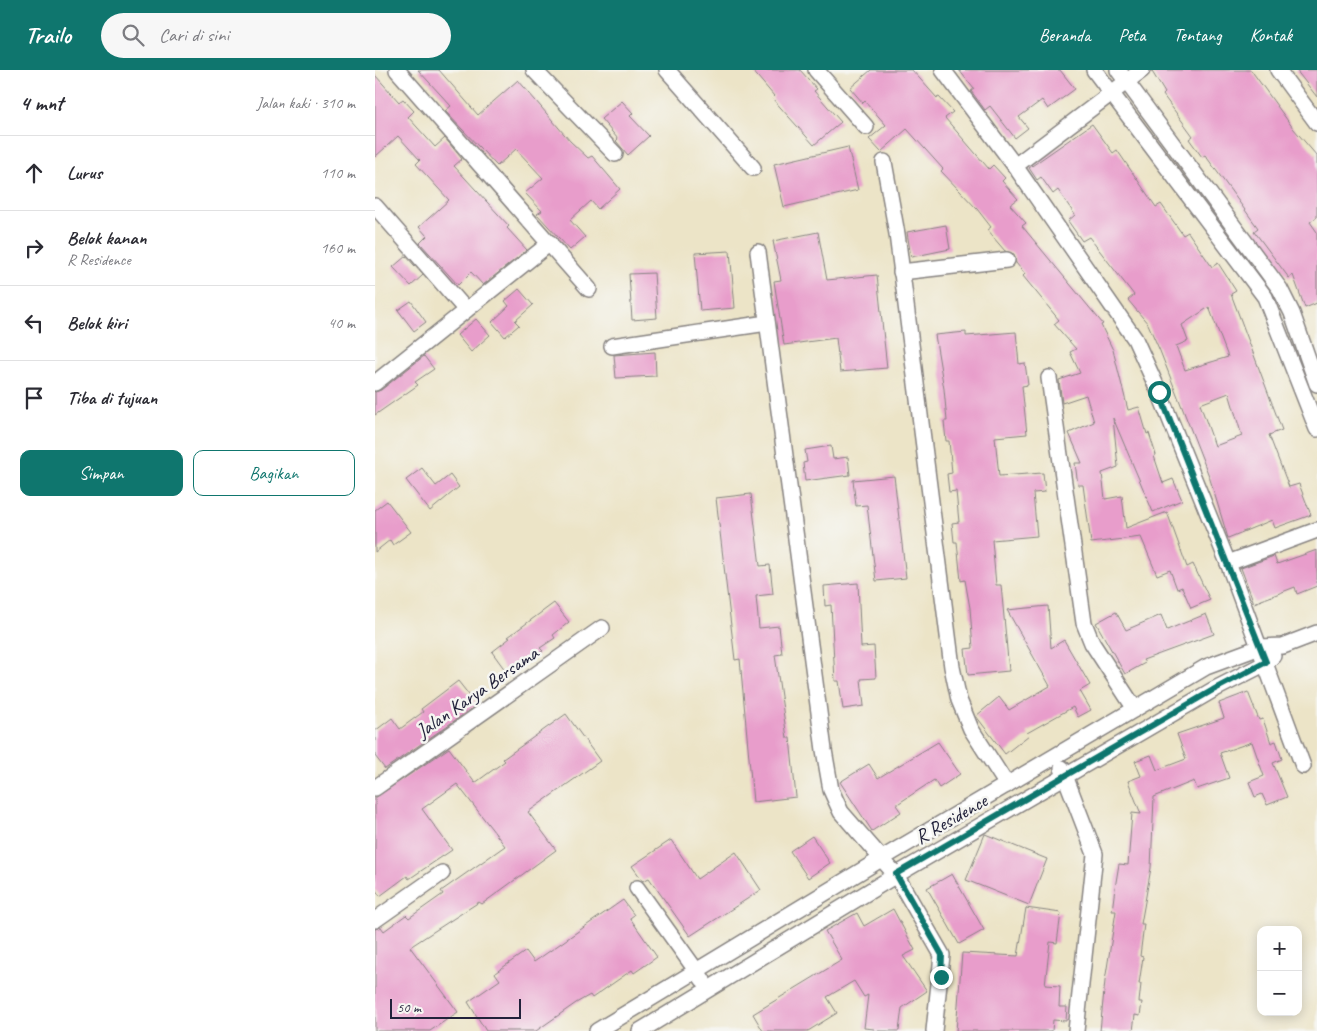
<!DOCTYPE html>
<html lang="id">
<head>
<meta charset="utf-8">
<style>
  :root { --surface:#fff; --page:#f7f7f7; --text:#2b2b33; --muted:#7c7c81; --line:#e1e1e2; --accent:#0f766e }
  body { margin:0; font-family:Caveat,sans-serif; background:var(--page); color:var(--text) }
  .controls { position:absolute; right:15px; bottom:15px; display:grid; overflow:hidden; border-radius:10px; box-shadow:0 2px 12px #0003 }
  .controls button { width:45px; height:45px; display:grid; place-items:center; padding:0; border:0; border-bottom:1px solid var(--line); background:var(--surface); color:var(--text); font:25px sans-serif }
  .scale { position:absolute; left:15px; bottom:12px; width:131px; box-sizing:border-box; padding-left:5px; border:2px solid #22223b; border-top:0; font-size:14px; line-height:18px; white-space:nowrap; color:#22223b; -webkit-text-stroke:4px #f6f6f2; paint-order:stroke }
  .stop { position:absolute; width:15px; height:15px; margin:-11px; border:4px solid #0f766e; border-radius:50%; background:#fff }
  .stop.end { background:#0f766e; border-color:#fff; box-shadow:0 1px 5px #0008 }
  .list { margin:0; padding:0; list-style:none }
  h2 { display:flex; justify-content:space-between; align-items:center; height:65px; margin:0; padding:0 20px; font-size:21px }
  h2 small { font-size:16px; font-weight:400; color:var(--muted) }
  .list li { display:grid; grid-template-columns:32px 1fr auto; gap:15px; align-items:center; box-sizing:border-box; height:75px; padding:0 20px; border-top:1px solid var(--line) }
  .list b { display:block; font-size:19px; white-space:nowrap }
  .list p { margin:0; font-size:16px; white-space:nowrap; color:var(--muted) }
  .list em { font-size:16px; font-style:normal; color:var(--muted) }
  .actions { display:flex; gap:10px; padding:15px 20px }
  .actions a { flex:1; padding:11px 0; border:1px solid var(--accent); border-radius:10px; text-align:center; font-size:18px; color:var(--accent) }
  .actions .main { background:var(--accent); color:#fff }
  .icon { flex:none; width:28px; height:28px; fill:none; stroke:currentColor; stroke-width:2; stroke-linecap:round; stroke-linejoin:round }
  .map { position:relative; flex:none; width:942px; height:961px; overflow:hidden }
  header { display:flex; align-items:center; gap:30px; box-sizing:border-box; height:70px; padding:0 25px; background:var(--accent); color:#fff }
  header strong { font-size:24px }
  nav { display:flex; gap:28px; margin-inline-start:auto; font-size:18px }
  .search { width:350px; height:45px; background:var(--page); display:flex; align-items:center; gap:12px; box-sizing:border-box; padding:0 18px; border-radius:28px; color:var(--muted); font-size:19px }
  main { display:flex }
  aside { flex:1; background:var(--surface) }
  .map>svg:first-child { display:block }
</style>
</head>
<body>
<header>
<strong>Trailo</strong>
<div class="search"><svg class="icon" aria-label="search" viewBox="0 0 24 24"><circle cx="10" cy="10" r="6"/><path d="M15 15l6 6"/></svg>Cari di sini</div>
<nav><a>Beranda</a><a>Peta</a><a>Tentang</a><a>Kontak</a></nav>
</header>
<main>
<aside>
<h2>4 mnt<small>Jalan kaki · 310 m</small></h2>
<ul class="list">
<li><svg class="icon" aria-label="ahead" viewBox="0 0 24 24"><path d="M12 20V5M6 11l6-6 6 6"/></svg><div><b>Lurus</b></div><em>110 m</em></li>
<li><svg class="icon" aria-label="right" viewBox="0 0 24 24"><path d="M7 20v-9h11M14 6l5 5-5 5"/></svg><div><b>Belok kanan</b><p>R Residence</p></div><em>160 m</em></li>
<li><svg class="icon" aria-label="left" viewBox="0 0 24 24"><path d="M17 20v-9H6M10 6l-5 5 5 5"/></svg><div><b>Belok kiri</b></div><em>40 m</em></li>
<li><svg class="icon" aria-label="arrive" viewBox="0 0 24 24"><path d="M6 21V4h12l-3 4 3 4H6"/></svg><div><b>Tiba di tujuan</b></div></li>
</ul>
<div class="actions"><a class="main">Simpan</a><a>Bagikan</a></div>
</aside>
<div class="map">
<svg width="942" height="961" viewBox="0 0 942 961">
  <rect width="100%" height="100%" fill="#f6f6f2"/>
  <filter id="ink" filterUnits="userSpaceOnUse"><feTurbulence type="fractalNoise" baseFrequency=".02" numOctaves="2"/><feDisplacementMap in="SourceGraphic" scale="10" xChannelSelector="R" yChannelSelector="G"/><feConvolveMatrix kernelMatrix="1 2 1 2 8 2 1 2 1" color-interpolation-filters="sRGB"/></filter>
  <filter id="wash" filterUnits="userSpaceOnUse"><feTurbulence type="fractalNoise" baseFrequency=".0096" numOctaves="4" result="noise"/><feDisplacementMap in="SourceGraphic" scale="20" xChannelSelector="R" yChannelSelector="G"/><feGaussianBlur stdDeviation="1.12" result="paint"/><feColorMatrix in="noise" values="0 0 0 0 0 0 0 0 0 0 0 0 0 0 0 0 0 1.4 0 .05"/><feComposite in="paint" operator="in"/></filter>
  <g filter="url(#wash)">
    <rect width="100%" height="100%" fill="#ece4c7"/>
    <g id="blocks">
      <g fill="#e89dcb" fill-rule="evenodd">
        <polygon points="43,0 64,0 103,45 143,10 195,71 213,88 217,86 245,119 223,139 216,131 195,150 210,167 195,180 162,144 167,141 150,123 168,108 141,79 122,96 70,41 76,36"/>
        <polygon points="377,0 425,0 442,19 439,21 466,52 439,75 397,28 399,26"/>
        <polygon points="496,0 537,0 562,28 564,27 578,42 570,48 614,99 618,95 630,108 627,111 643,129 635,135 651,153 647,156 728,254 726,255 738,280 753,340 764,337 772,364 774,363 781,385 779,386 788,413 798,409 807,430 778,442 738,348 743,397 727,403 730,429 747,426 751,458 792,442 812,497 818,494 835,530 816,538 807,517 802,519 795,500 782,505 766,467 716,473 708,415 703,415 700,393 707,393 694,363 719,352 711,325 687,333 684,310 705,303 695,282 701,279 679,254 684,250 648,206 650,204 641,193 639,184 630,181 612,160 616,157 602,139 566,101 568,99 532,59 506,82 494,69 511,55 490,31 488,33 475,18"/>
        <polygon points="584,0 685,0 700,19 673,39 667,30 644,47 653,58 640,68 615,36 610,40 596,21 599,19"/>
        <polygon points="776,0 876,0 918,58 942,86 942,147 935,152 942,162 942,233 930,238 918,205 914,208 879,161 883,158 830,85 827,87 814,69 818,66 788,25 790,23"/>
        <polygon points="921,0 942,0 942,27"/>
        <polygon points="0,5 24,32 28,29 39,41 33,47 60,77 70,68 87,89 79,96 134,156 132,158 152,180 108,215 96,202 83,215 45,173 52,166 44,157 74,130 41,94 45,90 23,66 0,87"/>
        <polygon points="247,31 258,43 255,46 274,66 253,85 241,71 243,69 226,49"/>
        <path d="M717,54L738,83L742,80L781,137L786,134L808,165L813,162L837,197L843,193L861,221L856,224L907,360L894,365L914,417L924,414L936,445L900,458L897,450L853,468L834,406L785,281L773,254L753,230L759,225L714,167L707,171L693,151L700,145L683,120L678,124L666,107L662,110L654,98ZM834,237L853,287L810,300L801,276L813,271L807,255ZM854,323L867,366L840,376L825,334Z"/>
        <polygon points="473,77 483,120 409,137 399,94"/>
        <polygon points="571,155 575,179 536,187 532,162"/>
        <polygon points="443,162 452,210 502,205 512,298 465,302 461,268 409,275 399,211 406,210 398,171"/>
        <polygon points="355,181 360,238 325,241 320,183"/>
        <polygon points="31,186 48,205 36,216 18,197"/>
        <polygon points="279,203 282,248 257,250 254,204"/>
        <polygon points="144,219 158,235 140,251 144,255 130,267 117,252 134,236 130,231"/>
        <polygon points="36,231 51,252 39,261 23,240"/>
        <polygon points="101,249 115,265 96,282 82,265"/>
        <polygon points="591,262 591,266 641,262 644,294 650,293 653,315 647,316 652,364 620,367 624,406 668,403 670,422 658,423 662,466 617,470 621,515 626,515 634,601 593,605 590,579 598,578 595,538 590,510 586,511 582,472 579,472 577,453 584,452 581,421 574,422 572,404 577,403 574,371 571,371 569,351 572,351 569,319 560,265"/>
        <polygon points="280,282 281,306 241,308 239,285"/>
        <polygon points="49,286 59,299 40,312 43,315 0,345 0,322 6,320"/>
        <polygon points="456,376 458,389 473,387 475,405 430,411 428,393 432,392 430,380"/>
        <polygon points="47,398 61,416 75,405 84,417 55,441 31,410"/>
        <polygon points="519,406 531,508 501,511 492,435 481,436 478,410"/>
        <polygon points="376,424 385,496 395,495 398,524 381,526 384,558 404,556 407,584 400,585 412,668 415,668 421,727 378,732 365,589 360,590 341,428"/>
        <polygon points="12,431 36,462 18,475 15,470 0,482 0,440"/>
        <polygon points="942,480 942,516 922,524 920,517 879,533 866,498 899,486 902,494"/>
        <polygon points="483,513 486,577 499,576 501,608 486,609 489,636 468,639 464,611 460,611 456,535 450,536 449,516"/>
        <polygon points="179,533 194,552 178,565 180,568 165,578 168,581 133,604 117,582 135,568 133,567"/>
        <polygon points="673,536 676,578 689,570 715,615 705,621 716,640 703,647 698,637 652,663 654,665 630,684 601,646 624,627 634,640 675,616 632,540"/>
        <polygon points="741,542 751,560 786,545 792,560 831,544 839,564 768,590 770,593 750,604 721,553"/>
        <polygon points="83,611 102,635 10,699 0,686 0,661 17,648 25,659 48,642 46,639"/>
        <polygon points="873,622 884,650 888,649 896,673 901,671 907,689 898,693 912,727 892,735 887,724 880,727 874,712 889,706 877,672 845,683 854,708 822,719 819,711 779,727 776,798 766,854 769,854 765,886 768,887 764,914 766,914 764,932 767,932 765,946 760,945 758,961 725,961 730,911 741,841 737,841 740,818 744,794 753,795 757,743 766,744 753,711 766,706 760,691 776,685 782,700 811,689 802,664 849,648 844,633"/>
        <polygon points="191,644 225,691 153,742 181,780 107,834 104,832 35,877 83,942 55,961 0,961 0,859 6,857 9,861 31,845 34,848 68,824 66,821 130,776 82,714 47,739 77,780 34,809 32,806 5,826 0,819 0,728 74,678 100,713 130,691 128,689"/>
        <polygon points="563,672 585,704 564,718 559,710 521,735 526,742 497,761 465,712 494,694 503,708"/>
        <polygon points="610,764 672,789 654,835 591,810"/>
        <polygon points="437,766 455,793 433,808 415,781"/>
        <polygon points="296,770 322,809 361,782 386,820 315,866 274,808 268,811 257,796"/>
        <polygon points="577,804 609,860 584,874 552,818"/>
        <polygon points="248,830 259,845 255,848 282,887 259,903 257,900 217,928 215,925 201,933 161,961 111,961 93,932 125,910 120,903 151,881 159,892"/>
        <polygon points="651,838 686,843 682,873 675,872 670,915 685,916 684,937 692,937 691,951 678,950 677,961 581,961 587,883 643,886"/>
        <polygon points="518,839 540,880 528,886 552,921 527,938 524,961 499,961 499,959 489,958 493,925 489,927 479,911 452,927 462,943 433,961 388,961 378,944 467,890 450,861 482,843 489,856"/>
      </g>
    </g>
  </g>
  <g filter="url(#ink)">
    <use href="#blocks" fill-opacity="0" stroke="#878381" stroke-width="1"/>
    <g fill="none" stroke-linecap="round" stroke-linejoin="round">
      <g stroke="#878381" stroke-width="18">
        <g id="street">
          <polyline points="22,0 214,219"/>
          <polyline points="159,0 240,84"/>
          <polyline points="292,0 378,98"/>
          <polyline points="441,0 491,57"/>
          <polyline points="568,0 640,96 760,269 784,322 853,493 928,696"/>
          <polyline points="719,0 890,227 942,359"/>
          <polyline points="743,0 905,219 917,243 942,314"/>
          <polyline points="903,0 942,53"/>
          <polyline points="509,92 522,164 577,597 584,630 596,659 632,715"/>
          <polyline points="640,96 767,0"/>
          <polyline points="0,136 91,240"/>
          <polyline points="383,182 449,680 456,720 466,742 521,805 567,885 559,961"/>
          <polyline points="526,202 632,190"/>
          <polyline points="237,276 392,253"/>
          <polyline points="674,308 709,553 717,573 760,639"/>
          <polyline points="0,313 175,173"/>
          <polyline points="853,493 942,460"/>
          <polyline points="687,698 720,784 701,961"/>
          <polyline points="0,718 227,558"/>
          <polyline points="262,818 328,910"/>
          <polyline points="0,850 67,803"/>
          <polyline points="222,961 506,789 831,597 885,577 908,576 942,563"/>
          <polyline points="265,961 521,805 838,620 891,593 898,586"/>
        </g>
      </g>
      <use href="#street" stroke="#fff" stroke-width="15"/>
    </g>
  </g>
  <g fill="none" stroke-linecap="round" stroke-linejoin="round" filter="url(#ink)">
    <polyline stroke="#0f766e" stroke-width="6" points="566,907 567,885 521,804 838,620 891,592 784,322"/>
  </g>
  <g text-anchor="middle" dominant-baseline="central" stroke-width="5" stroke-linejoin="round" paint-order="stroke">
    <g font-size="20" fill="#22223b" stroke="#f6f6f2">
      <text transform="translate(102 622) rotate(-35)">Jalan Karya Bersama</text>
      <text transform="translate(576 749) rotate(-30)">R Residence</text>
    </g>
  </g>
</svg>
<div class="controls">
<button>+</button>
<button>−</button>
</div>
<div class="scale">50 m</div>
<div class="stop" style="left:784px;top:322px"></div>
<div class="stop end" style="left:566px;top:907px"></div>
</div>
</main>
</body>
</html>
